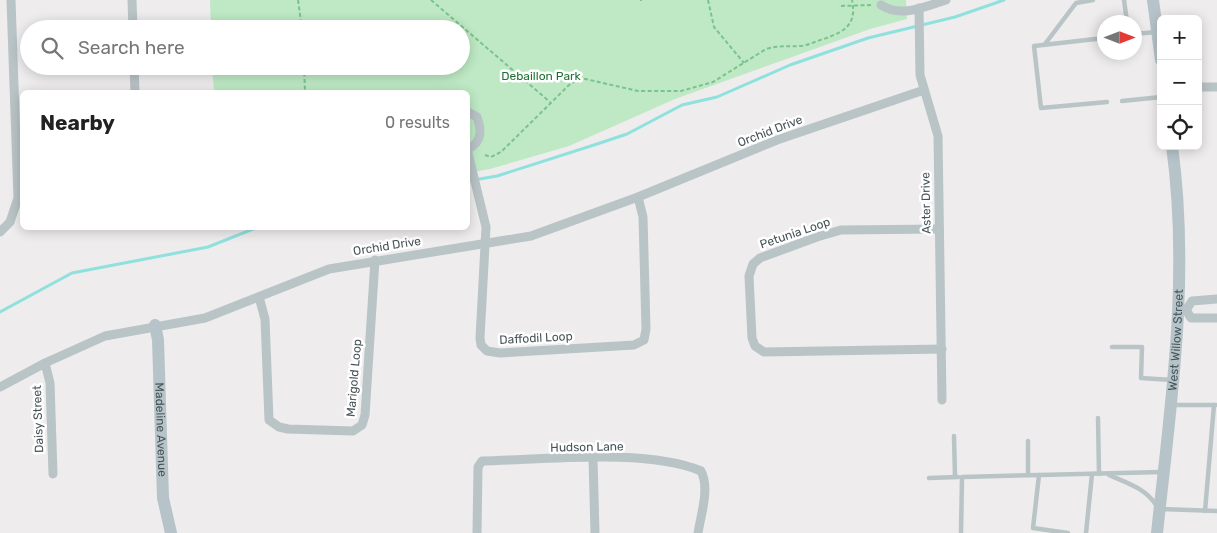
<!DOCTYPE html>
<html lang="en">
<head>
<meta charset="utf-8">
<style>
  :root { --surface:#fff; --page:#f6f6f6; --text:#222; --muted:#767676; --line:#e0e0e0 }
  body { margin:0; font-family:Rubik,sans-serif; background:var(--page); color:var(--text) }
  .controls { position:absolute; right:15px; top:15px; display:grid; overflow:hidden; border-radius:8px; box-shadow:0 2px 12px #0003 }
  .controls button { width:45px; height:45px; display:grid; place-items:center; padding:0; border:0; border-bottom:1px solid var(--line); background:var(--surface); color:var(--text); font:25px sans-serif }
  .compass { position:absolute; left:1097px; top:15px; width:45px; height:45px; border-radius:50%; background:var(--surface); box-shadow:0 2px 12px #0003; rotate:90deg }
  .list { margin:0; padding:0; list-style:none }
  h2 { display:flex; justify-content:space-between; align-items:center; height:65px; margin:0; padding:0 20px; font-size:21px }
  h2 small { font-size:16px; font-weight:400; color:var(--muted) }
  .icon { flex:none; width:28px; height:28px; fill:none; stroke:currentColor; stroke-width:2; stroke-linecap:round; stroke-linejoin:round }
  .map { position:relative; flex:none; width:1217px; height:533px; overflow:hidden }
  .search { position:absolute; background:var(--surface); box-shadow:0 2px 12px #0003; left:20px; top:20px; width:450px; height:55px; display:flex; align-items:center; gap:12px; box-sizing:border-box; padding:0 18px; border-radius:28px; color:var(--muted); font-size:19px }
  .panel { position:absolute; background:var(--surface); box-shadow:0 2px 12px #0003; left:20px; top:90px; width:450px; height:140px; border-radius:8px }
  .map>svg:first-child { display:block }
</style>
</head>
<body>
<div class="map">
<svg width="1217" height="533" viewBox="0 0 1217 533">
  <rect width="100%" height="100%" fill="#eeeced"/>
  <polygon fill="#bee9c4" points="210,0 906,0 907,19 870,29 675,99 569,146 490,169 468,173 468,92 214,92 212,66 461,66 461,29 211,29"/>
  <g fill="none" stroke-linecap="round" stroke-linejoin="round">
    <g stroke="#8fe1de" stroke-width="3">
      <polyline points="468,181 497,176 594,145 627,134 682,105 717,97 790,65 868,38 955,17 1004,0"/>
      <polyline points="0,312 72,273 208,247 256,228"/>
    </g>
    <g stroke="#7ac38d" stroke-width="2" stroke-dasharray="4 2.5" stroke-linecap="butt">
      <polyline points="298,0 302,29"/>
      <polyline points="431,0 550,102"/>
      <polyline points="708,0 714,27 744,63"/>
      <polyline points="641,1 641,0"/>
      <polyline points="841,6 871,5"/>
      <polyline points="304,66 305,92"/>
      <path d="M485,155L491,157L501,152L569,85L581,78L638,91H681L713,82L766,49C778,45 788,47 801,46C809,45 816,41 824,39C845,31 857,25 852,0"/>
    </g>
    <g stroke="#b9c4c7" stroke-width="4.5">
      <polyline points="1124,0 1127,22"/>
      <polyline points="1134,34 1156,32"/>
      <polyline points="1104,38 1034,46 1041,108 1107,102"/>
      <polyline points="1045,44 1076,3 1093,0"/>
      <polyline points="1122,101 1161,97"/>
      <polyline points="1112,347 1142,347 1141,378 1172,380"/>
      <polyline points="1173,405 1216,405"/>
      <polyline points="1098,418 1099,474"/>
      <polyline points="954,436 955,477"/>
      <polyline points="1028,441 1028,475"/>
      <path d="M1109,475C1127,483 1145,488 1156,505"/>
      <polyline points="929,478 958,477"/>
      <polyline points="1161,509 1217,511"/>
      <polyline points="1205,511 1214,405"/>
      <polyline points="961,533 962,477 1039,475"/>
      <polyline points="1068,533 1033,528 1039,475 1162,472"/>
      <polyline points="1086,533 1092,474"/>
    </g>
    <g stroke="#b9c4c7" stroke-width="9">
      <polyline points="132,0 133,29"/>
      <path d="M881,5C901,18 924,7 946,0"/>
      <polyline points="919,8 920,75 938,136 942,400"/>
      <polyline points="134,66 135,92"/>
      <polyline points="1198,87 1217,87"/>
      <path d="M468,112L477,117C482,131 482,142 468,149"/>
      <polyline points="468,153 486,227 480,338 481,345 487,351 500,353 634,345 644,340 646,329 643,217 638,197"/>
      <polyline points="939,229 841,230 817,237 760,258 753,264 749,276 752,338 755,346 764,352 942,349"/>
      <polyline points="0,232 10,222 18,198 11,0"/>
      <polyline points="259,297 265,319 269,420 279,427 288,429 353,431 362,425 365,415 375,260"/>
      <polyline points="1186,310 1192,301 1217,299"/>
      <polyline points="1186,310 1191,318 1217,318"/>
      <polyline points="45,363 50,383 53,474"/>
      <polyline points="0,387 45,363 105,336 205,318 329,269 531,236 638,197 777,140 924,90"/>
      <polyline points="593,458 595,533"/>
      <path d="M477,533L478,467L482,461C542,460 647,448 701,471C710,488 701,514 698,533"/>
    </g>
    <g stroke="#b6c4c9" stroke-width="12">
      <polyline points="1153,0 1161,60"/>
      <path id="s1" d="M155,325L158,340L163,498L171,533"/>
      <path id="s2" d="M1157,533C1171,402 1190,278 1172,146"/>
    </g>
  </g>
  <g text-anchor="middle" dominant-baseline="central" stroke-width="5" stroke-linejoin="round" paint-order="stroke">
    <g font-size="12" fill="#207034" stroke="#fff">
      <text x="541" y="76">Debaillon Park</text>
    </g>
    <g font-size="12" fill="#465357" stroke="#fff">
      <text transform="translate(770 131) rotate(-21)">Orchid Drive</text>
      <text transform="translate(926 203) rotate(-91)">Aster Drive</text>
      <text transform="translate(795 233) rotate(-19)">Petunia Loop</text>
      <text transform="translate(387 246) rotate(-9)">Orchid Drive</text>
      <text transform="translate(536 338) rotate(-3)">Daffodil Loop</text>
      <text stroke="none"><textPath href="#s2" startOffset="194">West Willow Street</textPath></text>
      <text transform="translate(354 378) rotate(-85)">Marigold Loop</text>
      <text transform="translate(38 419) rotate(-92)">Daisy Street</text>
      <text stroke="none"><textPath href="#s1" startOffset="105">Madeline Avenue</textPath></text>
      <text transform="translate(587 447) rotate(-1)">Hudson Lane</text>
    </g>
  </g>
</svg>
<div class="controls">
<button>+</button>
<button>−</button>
<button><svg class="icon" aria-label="locate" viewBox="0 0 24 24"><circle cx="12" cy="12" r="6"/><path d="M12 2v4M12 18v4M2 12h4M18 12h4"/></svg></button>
</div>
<svg class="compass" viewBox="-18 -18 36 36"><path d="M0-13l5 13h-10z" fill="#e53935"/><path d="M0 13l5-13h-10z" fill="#767676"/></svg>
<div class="search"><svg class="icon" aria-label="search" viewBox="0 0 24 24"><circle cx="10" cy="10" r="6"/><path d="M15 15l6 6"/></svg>Search here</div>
<section class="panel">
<h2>Nearby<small>0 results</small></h2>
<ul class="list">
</ul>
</section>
</div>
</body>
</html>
